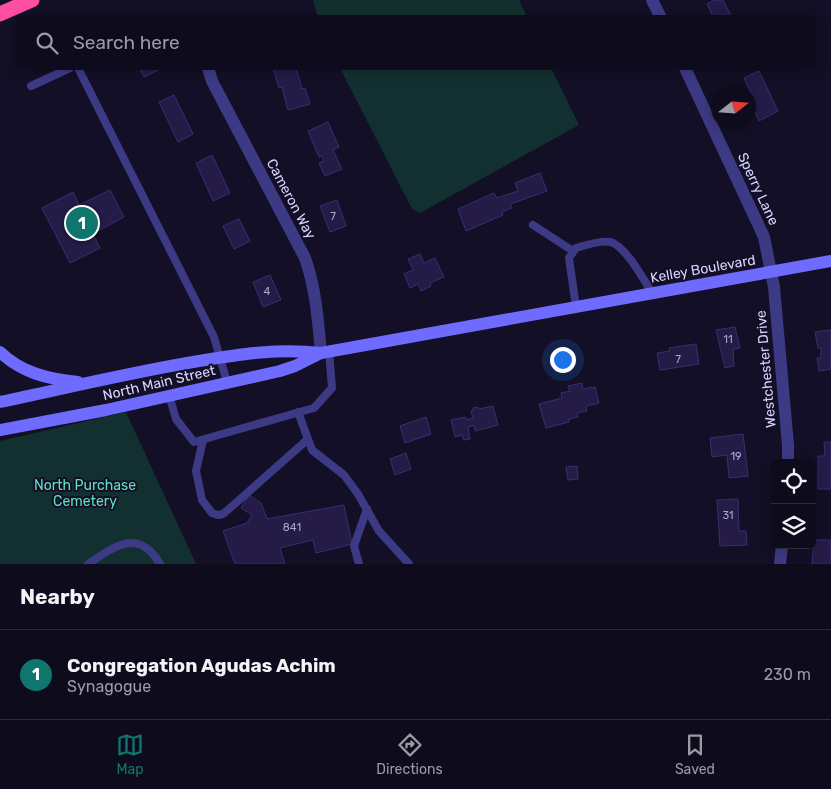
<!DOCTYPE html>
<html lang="en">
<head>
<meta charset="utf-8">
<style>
  :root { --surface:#0e0b1c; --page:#1c1929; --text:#f1f3f6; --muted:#9b9ba3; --line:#2e2b3b; --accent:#0f766e }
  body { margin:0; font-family:Rubik,sans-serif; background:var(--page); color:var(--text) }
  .controls { position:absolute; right:15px; bottom:15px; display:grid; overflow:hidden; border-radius:8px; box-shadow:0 2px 12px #0003 }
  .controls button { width:45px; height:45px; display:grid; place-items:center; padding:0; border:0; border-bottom:1px solid var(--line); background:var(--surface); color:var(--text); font:25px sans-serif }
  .compass { position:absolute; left:711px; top:85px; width:45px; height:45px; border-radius:50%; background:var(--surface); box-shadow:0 2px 12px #0003; rotate:73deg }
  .you { position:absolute; left:562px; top:359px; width:18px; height:18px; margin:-12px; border:4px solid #fff; border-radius:50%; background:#1a73e8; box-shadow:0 0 0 8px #1a73e833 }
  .badge { display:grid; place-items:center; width:32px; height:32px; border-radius:50%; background:var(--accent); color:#fff; font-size:16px; font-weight:700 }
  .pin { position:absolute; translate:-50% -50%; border:2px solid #fff; box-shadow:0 1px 5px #0006 }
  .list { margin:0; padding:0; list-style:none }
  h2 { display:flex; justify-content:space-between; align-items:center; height:65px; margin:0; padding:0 20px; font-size:21px }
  h2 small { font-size:16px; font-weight:400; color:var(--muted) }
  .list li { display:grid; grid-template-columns:32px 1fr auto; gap:15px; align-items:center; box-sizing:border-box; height:90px; padding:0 20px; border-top:1px solid var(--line) }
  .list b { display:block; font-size:19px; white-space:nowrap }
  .list p { margin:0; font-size:16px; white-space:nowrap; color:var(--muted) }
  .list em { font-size:16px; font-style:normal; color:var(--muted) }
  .icon { flex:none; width:28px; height:28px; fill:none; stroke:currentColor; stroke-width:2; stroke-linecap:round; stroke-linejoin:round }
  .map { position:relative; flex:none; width:831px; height:564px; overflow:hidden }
  .search { position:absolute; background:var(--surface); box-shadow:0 2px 12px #0003; left:15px; right:15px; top:15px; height:55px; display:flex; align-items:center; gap:12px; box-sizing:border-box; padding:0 18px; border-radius:8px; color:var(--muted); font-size:19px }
  .sheet { height:155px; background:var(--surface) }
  nav { display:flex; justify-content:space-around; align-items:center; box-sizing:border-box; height:70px; border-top:1px solid var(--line); background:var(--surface); font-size:14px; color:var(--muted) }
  nav a { display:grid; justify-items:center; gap:2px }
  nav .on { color:var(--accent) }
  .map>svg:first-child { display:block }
</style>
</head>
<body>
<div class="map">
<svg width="831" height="564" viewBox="0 0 831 564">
  <rect width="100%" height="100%" fill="#130f26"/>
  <g fill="#12302f">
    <polygon points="313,0 519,0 527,17 318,17"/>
    <polygon points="340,68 551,68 579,125 420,213 412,209"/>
    <polygon points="126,412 196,564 0,564 0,441"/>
  </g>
  <g fill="#241b47" stroke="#3b2d73">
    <polygon points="714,0 723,0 732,18 714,18 707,4"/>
    <polygon points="139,68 160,68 160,69 144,77"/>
    <polygon points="273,68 296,68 302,89 305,88 310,104 288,110 282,87 279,88"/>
    <polygon points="759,71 778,111 759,121 755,112 752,114 748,106 750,103 748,94 751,93 744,78"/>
    <polygon points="174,95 193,134 178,142 159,102"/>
    <polygon points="328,122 339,147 333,150 342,169 325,176 319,163 324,161 322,156 319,157 308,131"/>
    <polygon points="212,155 230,193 213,201 196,163"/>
    <polygon points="540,173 547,191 510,204 512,208 502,212 503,215 466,231 458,209 494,193 497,198 518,191 515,183"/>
    <polygon points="110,190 124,217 98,231 96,228 91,230 100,248 70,263 42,208 73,192 79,205"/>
    <polygon points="337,200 346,226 330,232 320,206"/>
    <polygon points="239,219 250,241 234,249 223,226"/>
    <polygon points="420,254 424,263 435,258 444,277 430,283 431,286 421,291 418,284 410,288 404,274 413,270 408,259"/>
    <polygon points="270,275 281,300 263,307 253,282"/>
    <polygon points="735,327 740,348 733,349 734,366 725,368 716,330"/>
    <polygon points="831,330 831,369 819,371 817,358 821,358 821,348 818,348 815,332"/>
    <polygon points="696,344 699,364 660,370 657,353 670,351 669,348"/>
    <polygon points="582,383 583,389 595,387 599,403 586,406 587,411 577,413 578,417 569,419 569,422 546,428 539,404 562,398 561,393 570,391 568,386"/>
    <polygon points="493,406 498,425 475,431 474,425 468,427 470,439 464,440 462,435 455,437 451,420 466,417 466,420 473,418 471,411 473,411 473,408 478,407 479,409"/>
    <polygon points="426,417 431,434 405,443 400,426"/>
    <polygon points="743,434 748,476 729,478 727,455 712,457 710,438"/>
    <polygon points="824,442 831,442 831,489 818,489 818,456 825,456"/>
    <polygon points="406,453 411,469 395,475 390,459"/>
    <polygon points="577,466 578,479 568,480 566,467"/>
    <polygon points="249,495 261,503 267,519 344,505 352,544 316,553 313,540 280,548 285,564 235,564 223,531 247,523 252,515 241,508"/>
    <polygon points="738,499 739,531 746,531 747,545 720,546 717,500"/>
    <polygon points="814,540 831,540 831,564 812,564"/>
  </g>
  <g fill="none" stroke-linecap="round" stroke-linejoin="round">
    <g stroke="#3d3a85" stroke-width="8">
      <polyline points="78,68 214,337 227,382"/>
      <polyline points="31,86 70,68"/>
      <polyline points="533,225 573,251"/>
      <path d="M576,307L569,258L576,248C586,245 601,240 611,242C626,247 644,280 652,293"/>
      <polyline points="169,395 176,419 194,442 314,408 332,388 329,351"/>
      <polyline points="298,412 312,450 344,475 358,494 379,531 409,564"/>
      <polyline points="203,440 196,471 202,500 212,513 218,515 223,514 237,502 307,440"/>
      <path d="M88,564C114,547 138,527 160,564"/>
      <polyline points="359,564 354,546 367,509"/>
    </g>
    <g stroke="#3d3a85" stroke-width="12">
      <polyline points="652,0 661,18"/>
      <path d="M208,68L212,81L305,258C316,289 318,321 321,353"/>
      <polyline points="685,68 764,237 774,287 788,445 788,463"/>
      <polyline points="780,564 782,545"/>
    </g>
    <g stroke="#6f6bff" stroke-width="12">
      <path d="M0,352C22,373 48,379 78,382"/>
      <path d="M0,402C66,388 132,372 199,361C242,354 278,348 321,353L831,261"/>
      <polyline points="0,430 106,410 280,371 295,366 321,353"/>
    </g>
    <polyline stroke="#ff4fa3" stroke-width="15" points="0,14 32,0"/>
  </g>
  <g text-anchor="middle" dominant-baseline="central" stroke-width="4" stroke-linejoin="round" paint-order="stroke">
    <g font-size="11" fill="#aca6d1">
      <text x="333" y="216">7</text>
      <text x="267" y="291">4</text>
      <text x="728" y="339">11</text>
      <text x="678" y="359">7</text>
      <text x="736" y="456">19</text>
      <text x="728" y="515">31</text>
      <text x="292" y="527">841</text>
    </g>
    <g font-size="14" fill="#d9d4ff" stroke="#130f26">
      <text transform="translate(758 189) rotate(65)">Sperry Lane</text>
      <text transform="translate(291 199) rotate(62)">Cameron Way</text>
      <text transform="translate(703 269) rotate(-10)">Kelley Boulevard</text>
      <text transform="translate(766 369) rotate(-95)">Westchester Drive</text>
      <text transform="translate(159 383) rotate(-13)">North Main Street</text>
    </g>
    <g font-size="14" fill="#5fe0c0" stroke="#130f26">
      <text x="85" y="485">North Purchase<tspan x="85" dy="16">Cemetery</tspan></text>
    </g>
  </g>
</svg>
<div class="controls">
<button><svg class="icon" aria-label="locate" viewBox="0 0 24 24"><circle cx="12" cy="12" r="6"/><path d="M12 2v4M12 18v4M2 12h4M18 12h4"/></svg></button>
<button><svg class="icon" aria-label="layers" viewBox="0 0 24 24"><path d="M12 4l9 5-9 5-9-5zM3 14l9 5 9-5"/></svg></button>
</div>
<svg class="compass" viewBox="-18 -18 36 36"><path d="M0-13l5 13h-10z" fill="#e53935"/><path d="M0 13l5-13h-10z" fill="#9b9ba3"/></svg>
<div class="you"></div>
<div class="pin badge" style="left:82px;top:223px">1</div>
<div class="search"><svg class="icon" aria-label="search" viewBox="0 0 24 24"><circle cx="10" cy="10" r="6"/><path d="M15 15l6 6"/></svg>Search here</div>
</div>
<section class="sheet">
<h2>Nearby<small></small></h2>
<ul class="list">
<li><span class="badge">1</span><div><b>Congregation Agudas Achim</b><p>Synagogue</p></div><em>230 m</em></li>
</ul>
</section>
<nav>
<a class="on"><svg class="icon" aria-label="map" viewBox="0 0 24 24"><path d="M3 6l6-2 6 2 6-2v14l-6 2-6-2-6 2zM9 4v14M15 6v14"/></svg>Map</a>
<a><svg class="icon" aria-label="directions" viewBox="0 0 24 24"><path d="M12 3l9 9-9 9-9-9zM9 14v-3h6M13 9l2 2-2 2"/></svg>Directions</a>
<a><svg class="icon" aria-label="saved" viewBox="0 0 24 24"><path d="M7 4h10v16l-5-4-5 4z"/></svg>Saved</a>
</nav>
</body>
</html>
